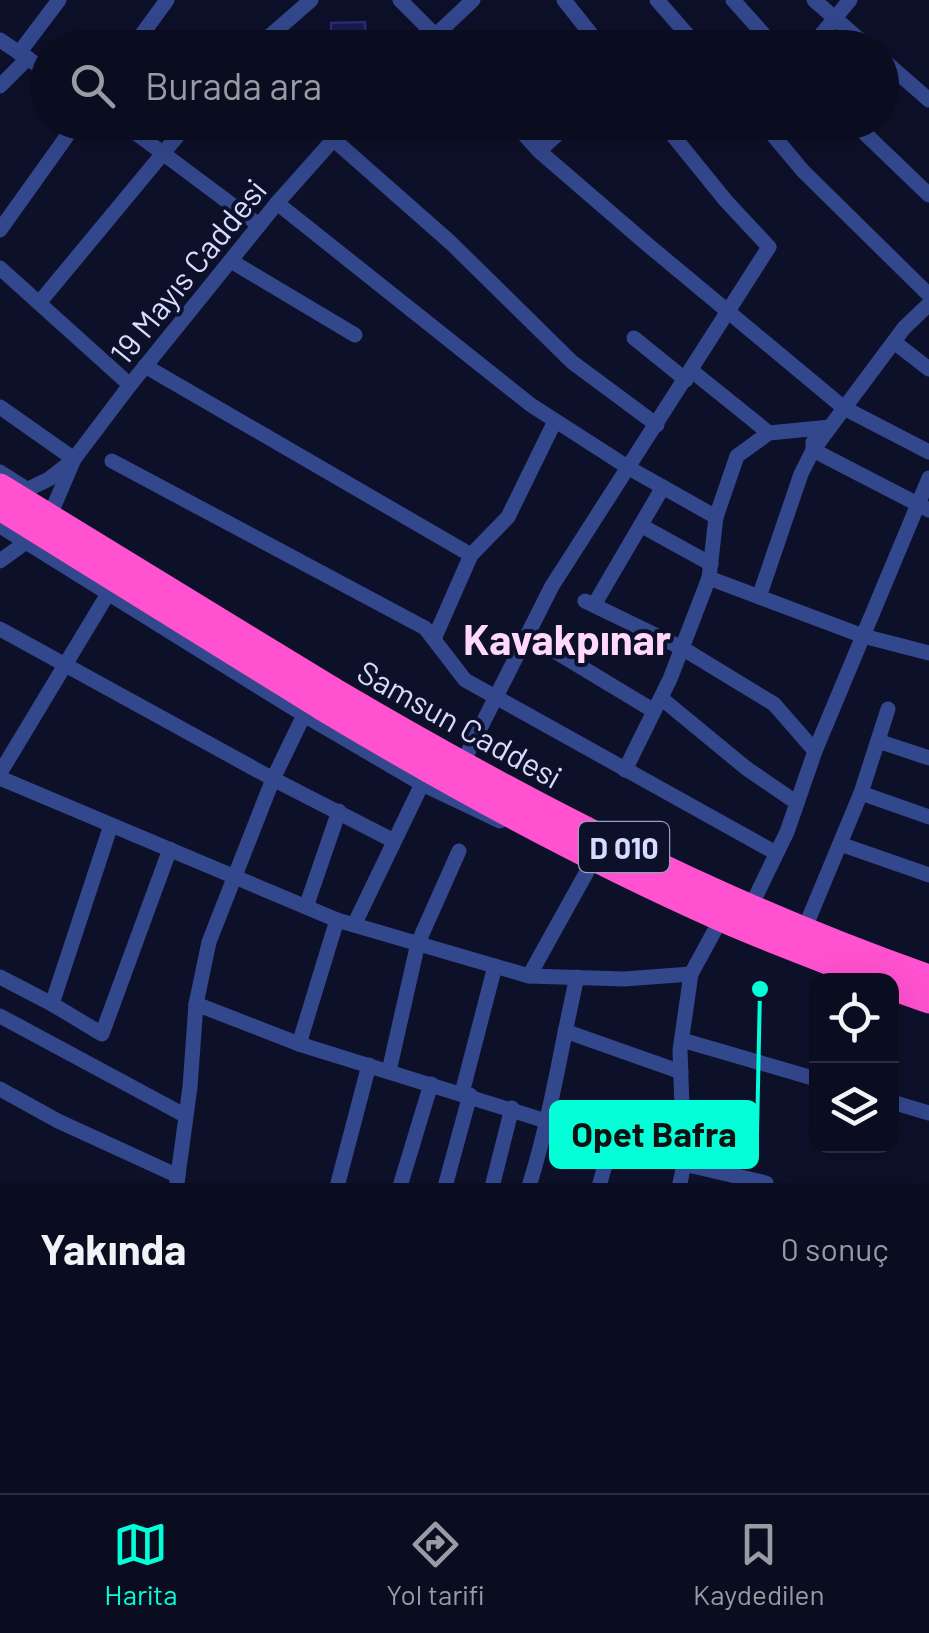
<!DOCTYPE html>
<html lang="tr">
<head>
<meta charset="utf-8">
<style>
  :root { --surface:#0a0c1f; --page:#181a2c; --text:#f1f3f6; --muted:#999ba4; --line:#2a2c3d; --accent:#02ffd8 }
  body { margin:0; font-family:Barlow,sans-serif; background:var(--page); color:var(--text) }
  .controls { position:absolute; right:30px; bottom:30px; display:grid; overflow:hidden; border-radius:20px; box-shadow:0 10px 40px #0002 }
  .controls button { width:90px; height:90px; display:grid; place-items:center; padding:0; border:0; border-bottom:2px solid var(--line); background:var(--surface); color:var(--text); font:50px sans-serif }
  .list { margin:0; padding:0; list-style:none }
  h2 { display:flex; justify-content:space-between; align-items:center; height:130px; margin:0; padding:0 40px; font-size:42px }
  h2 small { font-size:32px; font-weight:400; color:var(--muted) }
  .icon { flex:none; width:55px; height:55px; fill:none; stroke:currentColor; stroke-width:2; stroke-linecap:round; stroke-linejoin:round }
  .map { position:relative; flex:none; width:929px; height:1183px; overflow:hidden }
  .search { position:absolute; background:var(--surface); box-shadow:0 10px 40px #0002; left:30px; right:30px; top:30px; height:110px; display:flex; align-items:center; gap:25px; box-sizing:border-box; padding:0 35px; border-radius:55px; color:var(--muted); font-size:38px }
  .sheet { height:310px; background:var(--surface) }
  nav { display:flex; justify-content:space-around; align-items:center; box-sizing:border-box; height:140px; border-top:2px solid var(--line); background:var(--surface); font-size:28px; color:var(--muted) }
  nav a { display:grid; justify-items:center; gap:5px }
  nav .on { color:var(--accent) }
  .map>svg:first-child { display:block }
</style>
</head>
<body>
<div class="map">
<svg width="929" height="1183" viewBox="0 0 929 1183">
  <rect width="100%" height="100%" fill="#0d1029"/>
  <polygon fill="#171a4c" stroke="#272b7b" stroke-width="2.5" points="365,22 366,43 360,43 360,48 332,48 331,23"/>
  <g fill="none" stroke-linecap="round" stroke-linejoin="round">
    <g stroke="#33478d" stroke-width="15">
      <polyline points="400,0 448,48"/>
      <polyline points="564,0 602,48"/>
      <polyline points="657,0 699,48"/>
      <polyline points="733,0 776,48"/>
      <polyline points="814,0 869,48"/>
      <polyline points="0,40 48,72"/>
      <polyline points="132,48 167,0"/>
      <polyline points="256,48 311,0"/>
      <polyline points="422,48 473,0"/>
      <polyline points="810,48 850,0"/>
      <polyline points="19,53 59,0"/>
      <polyline points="882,59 929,100"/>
      <polyline points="0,86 28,58"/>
      <polyline points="121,122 259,225"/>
      <polyline points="513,122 539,151 648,245 844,408 929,452"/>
      <polyline points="762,122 803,171 929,295"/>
      <polyline points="853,122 929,195"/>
      <polyline points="333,139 451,243 572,362 657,425"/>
      <polyline points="539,151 571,122"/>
      <polyline points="277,203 531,405 629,468 716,517"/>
      <polyline points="0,230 77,122"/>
      <polyline points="231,261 355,335"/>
      <polyline points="0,268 130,385"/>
      <polyline points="39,303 189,122"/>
      <polyline points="929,304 904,328 813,450 929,510"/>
      <polyline points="634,338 686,380"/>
      <polyline points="894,342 929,369"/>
      <polyline points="145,366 471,555"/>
      <polyline points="692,371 769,433"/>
      <polyline points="0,407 74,459"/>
      <polyline points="112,461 425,628 465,680 776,853"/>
      <polyline points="0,472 22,486"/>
      <polyline points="18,494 49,479 67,465"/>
      <polyline points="48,520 74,459 130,385 277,203 349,122"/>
      <polyline points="0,526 304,715 422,784 500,821"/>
      <polyline points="642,526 711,564"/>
      <polyline points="0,561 33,537"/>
      <polyline points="709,578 863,636 929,653"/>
      <polyline points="759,597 801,474 813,450 813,442"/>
      <polyline points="585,601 682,648 774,704 815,751"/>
      <polyline points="594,605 663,487"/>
      <polyline points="0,629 273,779 394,841"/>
      <polyline points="528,635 654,711"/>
      <polyline points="434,639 471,555 508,517 555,421"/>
      <polyline points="661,698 746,768 797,803"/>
      <polyline points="878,741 929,758"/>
      <polyline points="462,764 552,586 769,247 726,201 662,122"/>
      <polyline points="625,770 670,679 709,578 716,517 737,456 769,433 830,427"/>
      <polyline points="0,773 109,592"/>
      <polyline points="0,778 337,920 529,976 624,979 691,974"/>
      <polyline points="861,793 929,817"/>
      <polyline points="840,844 929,875"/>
      <polyline points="751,906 787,832 815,751 929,478"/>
      <polyline points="306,907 339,811"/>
      <polyline points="354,925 422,784"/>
      <polyline points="804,930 861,793 888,709"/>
      <polyline points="529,976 594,859"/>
      <polyline points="0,977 52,1004 111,825"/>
      <polyline points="52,1004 102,1034 170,849"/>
      <polyline points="196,1004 299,1044 684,1164 766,1183"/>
      <polyline points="0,1016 186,1116"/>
      <polyline points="565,1031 681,1072"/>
      <polyline points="682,1040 816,1079"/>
      <polyline points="299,1044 337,920"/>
      <polyline points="389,1071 418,943 459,851"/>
      <polyline points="0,1089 58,1121 178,1176"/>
      <polyline points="462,1093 495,966"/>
      <polyline points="892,1102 929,1113"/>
      <polyline points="177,1183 190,1087 196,1004 209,942 273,779 304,715"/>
      <polyline points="338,1183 369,1065"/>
      <polyline points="401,1183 431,1084"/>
      <polyline points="446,1183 470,1095"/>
      <polyline points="493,1183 512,1108"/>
      <path d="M530,1183C551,1116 561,1046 577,977"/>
      <polyline points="600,1183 612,1140"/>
      <polyline points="680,1183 684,1164 680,1050 691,974 721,919"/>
    </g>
    <g stroke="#ff51d0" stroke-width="25">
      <path d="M332,689C522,801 720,904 929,977"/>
      <path d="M322,708C450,785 582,857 719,918C770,941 823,959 874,981"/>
      <polyline points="892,988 929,1001"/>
    </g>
    <g stroke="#ff51d0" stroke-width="25">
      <polyline points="0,486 332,689"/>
      <polyline points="0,508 322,708"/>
    </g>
  </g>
  <g text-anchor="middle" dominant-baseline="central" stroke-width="8" stroke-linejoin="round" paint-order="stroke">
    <rect fill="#0d1029" stroke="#9a9ebf" stroke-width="2.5" x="579" y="822" width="90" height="50" rx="8"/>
    <g font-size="30" font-weight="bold" fill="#d6dbff">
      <text x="624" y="847">D 010</text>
    </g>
    <g font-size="32" fill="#d6dbff" stroke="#0d1029">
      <text transform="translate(187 271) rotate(-51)">19 Mayıs Caddesi</text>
      <text transform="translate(460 723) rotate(29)">Samsun Caddesi</text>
    </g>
    <g font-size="42" font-weight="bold" fill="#ffd8fb" stroke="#0d1029">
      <text x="567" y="638">Kavakpınar</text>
    </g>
  </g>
  <path fill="none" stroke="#02ffd8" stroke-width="4" d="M760 989L757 1134"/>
  <circle fill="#02ffd8" stroke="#0d1029" stroke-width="4" cx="760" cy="989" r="10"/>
  <rect fill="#02ffd8" stroke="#02ffd8" stroke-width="4" x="551" y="1102" width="206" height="65" rx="10"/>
  <g font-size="35" text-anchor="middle" font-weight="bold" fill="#111">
    <text x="654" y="1147">Opet Bafra</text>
  </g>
</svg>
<div class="controls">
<button><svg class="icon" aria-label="locate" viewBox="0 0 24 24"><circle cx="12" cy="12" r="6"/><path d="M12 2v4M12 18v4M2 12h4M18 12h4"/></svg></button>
<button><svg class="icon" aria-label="layers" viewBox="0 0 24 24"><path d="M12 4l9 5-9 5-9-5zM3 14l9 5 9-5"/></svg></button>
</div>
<div class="search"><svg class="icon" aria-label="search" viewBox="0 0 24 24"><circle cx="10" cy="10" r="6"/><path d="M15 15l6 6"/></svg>Burada ara</div>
</div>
<section class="sheet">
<h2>Yakında<small>0 sonuç</small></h2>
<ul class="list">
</ul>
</section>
<nav>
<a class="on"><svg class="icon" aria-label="map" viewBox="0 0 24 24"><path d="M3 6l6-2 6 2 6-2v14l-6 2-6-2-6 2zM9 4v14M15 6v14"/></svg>Harita</a>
<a><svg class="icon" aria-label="directions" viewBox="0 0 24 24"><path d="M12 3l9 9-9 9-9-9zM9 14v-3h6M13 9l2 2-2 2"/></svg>Yol tarifi</a>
<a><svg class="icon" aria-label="saved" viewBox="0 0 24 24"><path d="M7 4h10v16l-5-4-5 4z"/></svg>Kaydedilen</a>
</nav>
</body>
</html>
